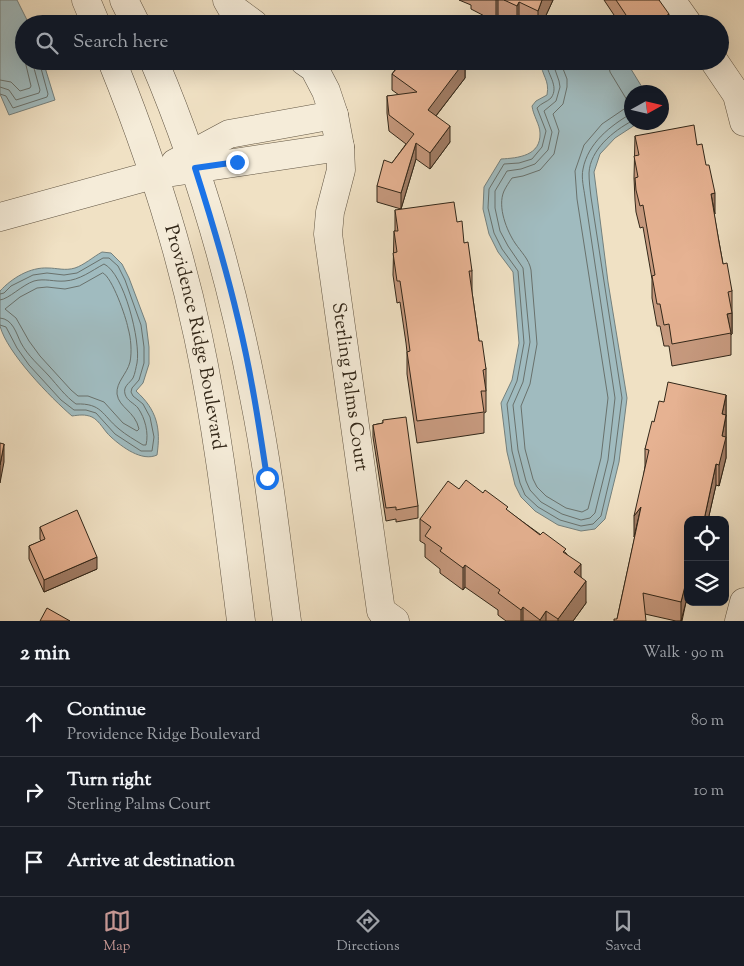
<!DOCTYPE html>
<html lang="en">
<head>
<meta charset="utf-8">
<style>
  :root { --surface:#171b24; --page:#242831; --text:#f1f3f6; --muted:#9ea1a6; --line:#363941; --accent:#c59692 }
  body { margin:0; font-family:"Sorts Mill Goudy",serif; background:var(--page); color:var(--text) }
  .controls { position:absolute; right:15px; bottom:15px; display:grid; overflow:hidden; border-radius:10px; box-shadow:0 5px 20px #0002 }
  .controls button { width:45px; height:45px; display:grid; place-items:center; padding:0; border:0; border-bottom:1px solid var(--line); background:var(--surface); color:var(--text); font:25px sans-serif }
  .compass { position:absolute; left:624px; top:85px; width:45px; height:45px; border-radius:50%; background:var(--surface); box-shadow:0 5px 20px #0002; rotate:82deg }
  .stop { position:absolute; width:15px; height:15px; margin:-11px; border:4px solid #1a73e8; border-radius:50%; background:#fff }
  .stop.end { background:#1a73e8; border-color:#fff; box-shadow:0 1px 5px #0008 }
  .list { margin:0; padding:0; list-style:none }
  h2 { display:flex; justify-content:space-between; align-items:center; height:65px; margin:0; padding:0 20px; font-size:21px }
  h2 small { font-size:16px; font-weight:400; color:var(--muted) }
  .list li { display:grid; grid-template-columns:32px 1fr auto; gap:15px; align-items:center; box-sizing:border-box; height:70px; padding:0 20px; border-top:1px solid var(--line) }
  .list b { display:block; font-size:19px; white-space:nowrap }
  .list p { margin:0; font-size:16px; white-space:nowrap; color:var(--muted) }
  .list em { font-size:16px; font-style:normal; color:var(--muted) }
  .icon { flex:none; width:28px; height:28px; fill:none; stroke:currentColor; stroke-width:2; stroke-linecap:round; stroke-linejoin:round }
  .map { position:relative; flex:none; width:744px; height:621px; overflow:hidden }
  .search { position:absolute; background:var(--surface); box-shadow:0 5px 20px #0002; left:15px; right:15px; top:15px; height:55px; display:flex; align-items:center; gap:12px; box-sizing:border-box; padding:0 18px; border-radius:28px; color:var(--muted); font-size:19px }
  .sheet { height:275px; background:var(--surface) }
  nav { display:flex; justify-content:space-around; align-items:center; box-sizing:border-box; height:70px; border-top:1px solid var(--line); background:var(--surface); font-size:14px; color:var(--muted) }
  nav a { display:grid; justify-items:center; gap:2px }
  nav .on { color:var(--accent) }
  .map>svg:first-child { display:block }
</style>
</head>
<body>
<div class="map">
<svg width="744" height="621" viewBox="0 0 744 621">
  <rect width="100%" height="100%" fill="#f0e1c4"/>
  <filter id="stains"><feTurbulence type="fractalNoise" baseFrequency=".004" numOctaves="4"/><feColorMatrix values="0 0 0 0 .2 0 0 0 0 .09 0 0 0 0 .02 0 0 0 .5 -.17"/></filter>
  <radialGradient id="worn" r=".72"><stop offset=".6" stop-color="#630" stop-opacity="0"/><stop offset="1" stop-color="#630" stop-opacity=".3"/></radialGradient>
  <g fill="#a0bbbf" stroke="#74807d">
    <polygon points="0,0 17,0 29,24 24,24 24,61 43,61 55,100 9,115 0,94"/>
    <path d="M541,61H626L645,92H632V122L638,123L615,138L600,154L594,172L608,282L627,398L619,462L605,519L595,529L581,531L558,525L535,511L521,497L515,485L507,452L501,403L512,380L519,343L513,272L498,252L489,234L483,209L484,187L501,159C518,158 541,156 540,133C540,125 533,115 532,106L536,101L547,95C550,79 541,76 541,61Z"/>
    <path d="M102,252L111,253L122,264L129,278L146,323L149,347V364L143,383L136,391C157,410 161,428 157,455C142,462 122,447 111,437C104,431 100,421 92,417C85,414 79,415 72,416C51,398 7,353 0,326C0,315 0,301 0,291C12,278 30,267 48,268C57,268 65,271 75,268C84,265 93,257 102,252Z"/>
  </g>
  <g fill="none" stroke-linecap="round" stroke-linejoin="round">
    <g stroke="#69716c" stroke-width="1">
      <path d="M546,61C546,73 560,86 551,98C547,102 541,103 537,108L546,131L542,147L532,159L519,163L504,164L489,189L488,208L494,233L502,249L518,271L524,343L517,381L507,404L512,451L520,483L525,495L538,507L560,520L581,526L593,524L601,516L614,461L622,398L591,197C590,189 589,181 589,173C590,150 613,131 632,121"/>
      <path d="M552,61L559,81L560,87L556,101L544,111L552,132L548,150L535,164L521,169L507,171L495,191V208L500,231L508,246L523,268L530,342L523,382L513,405L518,450L526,481L530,490L541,502L562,514L581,520L590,518L595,513L608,460L615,398L585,197C584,189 581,178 583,169C588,143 610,126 632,113"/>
      <path d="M560,61L567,79V87L563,104L553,114L559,131L554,154L540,170L523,176L512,178C509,182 506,187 504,191C497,207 507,231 515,243C521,252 529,259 531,270L537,344L530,384L521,406L525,449L533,479L537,487L546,496L566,508L582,512L588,509L601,458L608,398L577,199L575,171L584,145L602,124L630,105L610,72L608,61"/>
      <polyline points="0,80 11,82 20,91 30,88 31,86 25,61"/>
      <polyline points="0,87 9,90 16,100 39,93 40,90 32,61"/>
      <polyline points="0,94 6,96 13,108 47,97 48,94 39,61"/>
      <path d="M103,273C112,277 126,317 128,328C131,338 132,352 130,362C127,374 116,382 117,394C119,408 135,411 139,429L137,431L123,423L104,402L88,396H78L71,390L40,356L29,341L16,318L5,309L20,297L37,288L47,287L65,289L79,286Z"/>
      <polyline points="0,294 4,293 11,286 33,275 47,273 64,275 77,273 103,258 109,258 118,266 125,280 141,325 144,347 144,363 139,380 132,388 131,392 133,396 143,404 150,417 154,437 152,451 141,451 115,434 96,413 86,410 74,410 61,400 29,365 17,348 6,327 0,325"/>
      <path d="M0,300C9,299 22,285 34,281C45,278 54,282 65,281C80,280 91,271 104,264C124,273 141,342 137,363C136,367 135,374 133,378C129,384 123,386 125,394C127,401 134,403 138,408C145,418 149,433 146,445H143C135,440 126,435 119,429C102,415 102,403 76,404C65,396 58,386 49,376C39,365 28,356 21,343C16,333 13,319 0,318"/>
    </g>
    <g stroke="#625644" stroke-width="29">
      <g id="minor">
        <polyline points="86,0 96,24"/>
        <polyline points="124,0 136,24"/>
        <polyline points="227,0 231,7 254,24"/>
        <polyline points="671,0 688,24"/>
        <path id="s1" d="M112,61C148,150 178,242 198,336C218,430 229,526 241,621"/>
        <path d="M154,61C200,169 232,282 254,397C269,471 277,546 287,621"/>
        <path id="s2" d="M304,61L314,68L326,91L334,115L340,147L341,170L330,212L328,234L381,611L395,621"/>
        <polyline points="714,61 737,95 744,122"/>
        <polyline points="175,163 229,134 334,115"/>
        <polyline points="0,217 153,175 340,147"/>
        <polyline points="739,621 744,602"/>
      </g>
    </g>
    <use href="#minor" stroke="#f5ecd9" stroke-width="28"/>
  </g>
  <g fill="#c6997e" stroke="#322719">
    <polygon points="459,0 553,0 542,24 509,24 498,18 496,22 471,9 471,5"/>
    <polygon points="604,0 659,0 669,24 620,24"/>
    <polygon points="465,61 465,78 436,116 450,142 430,169 416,159 401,209 377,202 377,186 392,163 406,144 389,131 387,113 387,96 399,95 392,90 392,74 395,70 395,67"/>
    <polygon points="635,136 697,145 714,214 723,264 732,291 732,334 731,335 731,355 672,366 669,346 664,346 660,326 657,326 652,298 652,279 643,227 640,228 636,212 635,200 634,178"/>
    <polygon points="395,210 457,222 464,243 472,271 472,292 479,341 486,369 486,412 484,413 484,433 417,443 407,374 407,352 406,343 400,302 397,303 393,275 394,231 395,231"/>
    <polygon points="726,395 726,458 719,486 716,485 708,520 688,520 688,602 690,602 690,604 686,602 682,621 676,621 645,614 617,619 635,536 645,466 645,449 654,422 664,402"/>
    <polygon points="383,420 418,506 418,518 396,522 396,519 386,521 373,437 373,425 383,423"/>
    <polygon points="459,489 483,493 566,553 581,577 586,603 573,621 506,621 498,615 498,610 465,587 463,590 440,573 440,569 425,557 425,544 420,541 420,519"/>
    <polygon points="40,527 97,569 44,592 29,559 29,546 41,541 40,539"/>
  </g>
  <g fill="#a17d66" stroke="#322719">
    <polygon points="496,0 498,0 498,18 496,22"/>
    <polygon points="542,0 553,0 542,24 538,24 538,11"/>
    <polygon points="519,2 519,24 517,24 517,6"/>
    <polygon points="669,14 669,24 659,24 660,20"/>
    <polygon points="457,61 465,61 465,78 428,126 428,110"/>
    <polygon points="450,126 450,142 430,169 430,153"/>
    <polygon points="416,143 416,159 401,209 401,193"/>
    <polygon points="715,193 715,214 711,194"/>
    <polygon points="732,313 732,334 731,335 727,314"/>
    <polygon points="726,395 726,415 722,414"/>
    <polygon points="726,415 726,458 719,486 719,465 722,436"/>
    <polygon points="4,444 4,462 0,483 0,465"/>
    <polygon points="716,464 716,485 708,520 704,520"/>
    <polygon points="641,507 634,537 634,516"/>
    <polygon points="97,557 97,569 44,592 44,580"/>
    <polygon points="581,564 581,586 574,572"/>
    <polygon points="465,565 465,587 463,590 463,568"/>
    <polygon points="586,581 586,603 573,621 558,621 558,619"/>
    <polygon points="686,582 686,602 681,621 681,602"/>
    <polygon points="523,607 523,621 521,621 521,610"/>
    <polygon points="546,611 546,621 540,621 540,620"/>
  </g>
  <g fill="#e6b292" stroke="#322719">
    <polygon points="504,0 542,0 538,11 519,2 517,6"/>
    <polygon points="616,0 659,0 669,14 660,20 661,22 659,24 632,24"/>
    <polygon points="439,20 444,24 437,24"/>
    <polygon points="399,61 465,61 428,110 450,126 430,153 416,143 401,193 377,186 384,160 392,163 414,134 389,115 387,96 417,92 392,74 397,68 395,67"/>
    <polygon points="694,125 697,145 702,144 706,165 709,165 715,193 711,194 719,242 723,264 727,263 732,291 728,292 732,313 727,314 731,333 672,344 669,324 664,325 660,304 657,304 652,276 655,275 643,205 640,206 636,190 635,178 638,177 634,156 639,155 635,136"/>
    <polygon points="454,202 457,222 462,221 464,243 468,242 472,271 469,271 479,341 482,341 486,369 483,370 486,391 481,391 484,412 417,421 407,352 410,351 406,321 400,281 397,281 393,253 397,252 394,231 398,231 395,210"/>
    <polygon points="668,382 726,395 722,414 726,415 722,436 726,437 719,465 716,464 704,520 688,520 688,582 686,582 681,602 643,593 646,621 614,621 614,619 617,619 641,507 634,516 649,450 645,449 652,421 654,422 659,401 664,402"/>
    <polygon points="406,417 418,506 396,510 396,507 386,508 373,425 383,423 383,420"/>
    <polygon points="0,443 4,444 0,465"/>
    <polygon points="466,480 483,493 485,490 508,507 506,509 540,535 543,532 566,549 563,552 581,564 574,572 586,581 558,619 546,611 540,620 523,607 521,610 498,593 500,590 465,565 463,568 440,551 442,548 425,536 431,527 420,519 448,481 459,489"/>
    <polygon points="77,510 97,557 44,580 29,546 45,539 40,527"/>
    <polygon points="47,608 70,621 40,621"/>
  </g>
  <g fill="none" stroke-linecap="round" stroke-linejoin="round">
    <path stroke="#1a73e8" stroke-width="6" d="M237,162L195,168C211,218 226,268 238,319C251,372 259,425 267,478"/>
  </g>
  <g text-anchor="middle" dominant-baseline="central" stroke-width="4" stroke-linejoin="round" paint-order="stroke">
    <g font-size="19" fill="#322719" stroke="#f5ecd9">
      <text stroke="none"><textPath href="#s1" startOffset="289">Providence Ridge Boulevard</textPath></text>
      <text stroke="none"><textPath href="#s2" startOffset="339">Sterling Palms Court</textPath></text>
    </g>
  </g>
  <rect width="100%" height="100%" filter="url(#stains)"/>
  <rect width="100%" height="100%" fill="url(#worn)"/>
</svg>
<div class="controls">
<button><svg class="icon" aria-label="locate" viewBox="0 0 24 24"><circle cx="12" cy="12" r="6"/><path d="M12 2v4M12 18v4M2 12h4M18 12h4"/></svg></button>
<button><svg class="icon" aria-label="layers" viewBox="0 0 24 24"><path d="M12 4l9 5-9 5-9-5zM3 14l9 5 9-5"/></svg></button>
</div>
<svg class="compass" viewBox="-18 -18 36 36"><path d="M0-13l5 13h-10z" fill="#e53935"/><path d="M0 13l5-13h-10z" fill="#9ea1a6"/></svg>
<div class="stop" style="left:267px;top:478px"></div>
<div class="stop end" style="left:237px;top:162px"></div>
<div class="search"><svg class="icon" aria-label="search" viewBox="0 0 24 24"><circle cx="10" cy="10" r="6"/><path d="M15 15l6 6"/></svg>Search here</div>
</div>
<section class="sheet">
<h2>2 min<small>Walk · 90 m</small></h2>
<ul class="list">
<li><svg class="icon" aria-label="ahead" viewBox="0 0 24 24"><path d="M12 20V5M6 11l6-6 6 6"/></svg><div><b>Continue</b><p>Providence Ridge Boulevard</p></div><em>80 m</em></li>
<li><svg class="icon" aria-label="right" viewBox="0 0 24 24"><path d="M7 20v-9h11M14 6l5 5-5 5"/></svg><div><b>Turn right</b><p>Sterling Palms Court</p></div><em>10 m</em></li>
<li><svg class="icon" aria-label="arrive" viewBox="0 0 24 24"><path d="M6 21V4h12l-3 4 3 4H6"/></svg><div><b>Arrive at destination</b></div></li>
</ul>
</section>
<nav>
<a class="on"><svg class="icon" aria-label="map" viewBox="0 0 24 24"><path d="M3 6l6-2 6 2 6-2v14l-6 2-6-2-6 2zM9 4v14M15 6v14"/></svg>Map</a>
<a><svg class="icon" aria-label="directions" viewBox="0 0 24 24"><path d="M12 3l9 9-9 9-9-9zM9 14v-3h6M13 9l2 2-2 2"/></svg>Directions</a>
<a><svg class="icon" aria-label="saved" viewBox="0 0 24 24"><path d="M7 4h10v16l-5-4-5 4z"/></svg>Saved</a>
</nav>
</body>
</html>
